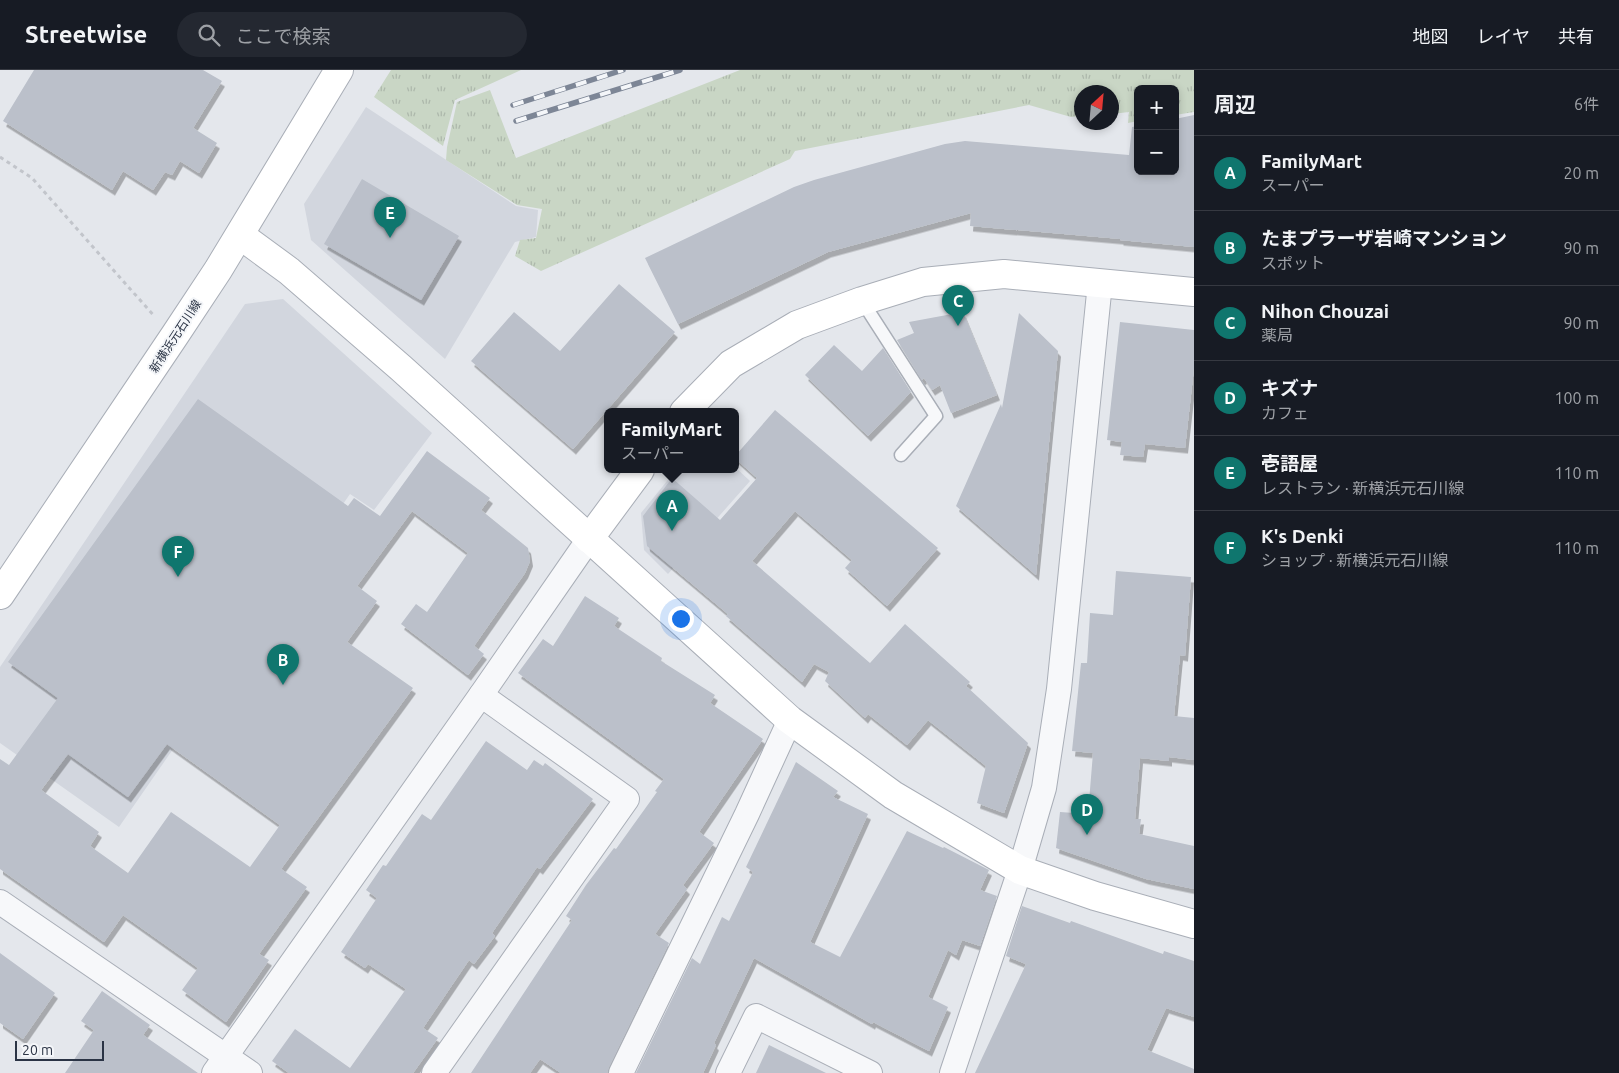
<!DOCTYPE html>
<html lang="ja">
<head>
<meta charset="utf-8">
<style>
  :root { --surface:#171b24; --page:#242831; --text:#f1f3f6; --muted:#9ea1a6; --line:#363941; --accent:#0f766e }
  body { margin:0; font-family:Ubuntu,"Noto Sans JP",sans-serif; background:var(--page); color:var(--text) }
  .controls { position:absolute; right:15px; top:15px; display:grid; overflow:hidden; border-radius:8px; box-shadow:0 2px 8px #0003 }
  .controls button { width:45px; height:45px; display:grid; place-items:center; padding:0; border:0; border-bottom:1px solid var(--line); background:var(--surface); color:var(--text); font:25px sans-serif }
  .compass { position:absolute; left:1074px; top:15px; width:45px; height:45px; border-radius:50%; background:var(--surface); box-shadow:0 2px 8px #0003; rotate:26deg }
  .scale { position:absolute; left:15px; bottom:12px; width:89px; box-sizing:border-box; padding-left:5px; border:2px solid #2b3445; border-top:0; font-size:14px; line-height:18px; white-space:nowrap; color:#2b3445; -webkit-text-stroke:4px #f4f6f9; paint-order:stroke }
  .you { position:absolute; left:680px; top:548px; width:18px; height:18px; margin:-12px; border:4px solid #fff; border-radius:50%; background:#1a73e8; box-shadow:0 0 0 8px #1a73e833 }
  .badge { display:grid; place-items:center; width:32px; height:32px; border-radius:50%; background:var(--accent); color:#fff; font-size:16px; font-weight:700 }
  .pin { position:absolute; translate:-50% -41px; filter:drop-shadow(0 1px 2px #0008) }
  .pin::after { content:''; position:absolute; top:26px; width:18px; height:15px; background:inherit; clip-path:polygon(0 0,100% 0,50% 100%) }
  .popup { position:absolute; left:604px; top:338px; width:135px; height:65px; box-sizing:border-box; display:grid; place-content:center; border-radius:8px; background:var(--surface); filter:drop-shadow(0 1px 4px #0005); font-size:16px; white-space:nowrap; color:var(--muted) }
  .popup b { font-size:19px; color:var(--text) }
  .popup::after { content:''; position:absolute; left:50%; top:100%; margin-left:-10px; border:10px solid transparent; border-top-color:var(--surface) }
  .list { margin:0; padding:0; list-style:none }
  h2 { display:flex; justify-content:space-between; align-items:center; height:65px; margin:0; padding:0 20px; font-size:21px }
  h2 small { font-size:16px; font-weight:400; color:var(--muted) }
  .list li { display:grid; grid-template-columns:32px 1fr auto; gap:15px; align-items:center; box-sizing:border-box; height:75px; padding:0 20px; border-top:1px solid var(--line) }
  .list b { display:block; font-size:19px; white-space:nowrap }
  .list p { margin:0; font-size:16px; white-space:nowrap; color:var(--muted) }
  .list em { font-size:16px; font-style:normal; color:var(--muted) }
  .icon { flex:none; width:28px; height:28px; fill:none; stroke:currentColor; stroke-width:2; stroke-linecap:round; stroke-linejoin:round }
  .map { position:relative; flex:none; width:1194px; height:1003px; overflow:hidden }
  header { display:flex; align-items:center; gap:30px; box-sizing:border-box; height:70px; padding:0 25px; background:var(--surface); border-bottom:1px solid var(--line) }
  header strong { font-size:24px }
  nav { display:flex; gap:28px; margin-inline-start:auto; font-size:18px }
  .search { width:350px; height:45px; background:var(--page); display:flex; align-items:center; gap:12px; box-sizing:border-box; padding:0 18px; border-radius:28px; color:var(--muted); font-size:19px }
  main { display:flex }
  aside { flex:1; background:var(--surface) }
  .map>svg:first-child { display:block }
</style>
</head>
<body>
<header>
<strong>Streetwise</strong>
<div class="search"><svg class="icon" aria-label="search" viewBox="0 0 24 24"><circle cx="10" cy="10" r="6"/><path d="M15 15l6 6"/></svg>ここで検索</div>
<nav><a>地図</a><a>レイヤ</a><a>共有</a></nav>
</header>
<main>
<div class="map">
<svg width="1194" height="1003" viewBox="0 0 1194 1003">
  <defs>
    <pattern id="grass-tufts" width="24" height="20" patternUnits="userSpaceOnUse" patternTransform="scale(1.25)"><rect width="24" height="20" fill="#c9d6c5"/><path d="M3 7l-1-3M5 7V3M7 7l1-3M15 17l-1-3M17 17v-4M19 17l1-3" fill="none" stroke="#adb8ab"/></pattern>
    <filter id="shadow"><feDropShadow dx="3" dy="5.5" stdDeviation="0" flood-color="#0004"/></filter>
  </defs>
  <rect width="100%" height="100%" fill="#e4e7ec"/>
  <g fill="#d2d6de">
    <polygon points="366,37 516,136 538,140 536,167 515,172 445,289 311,170 304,134"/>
    <polygon points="283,229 432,363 374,440 350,424 119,757 0,673 0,597 245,234"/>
    <polygon points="736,398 750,411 668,504 644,480 641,443 676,400 736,400"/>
  </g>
  <g fill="url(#grass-tufts)">
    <polygon points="391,0 521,0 455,30 443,76 374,27"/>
    <polygon points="740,0 1194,0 1194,42 1175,45 1175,19 1138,19 1138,51 1128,53 1129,42 1112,44 1112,22 1082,22 1081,46 1071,47 1029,35 795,81 790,89 541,201 515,186 520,170 536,168 542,139 517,135 446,90 447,77 457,32 490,20 516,88"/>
  </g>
  <g fill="#bbc0ca" fill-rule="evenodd" filter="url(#shadow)">
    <polygon points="34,0 203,0 222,11 193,58 217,73 199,103 180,91 172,105 165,102 153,120 123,101 112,120 3,51"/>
    <polygon points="1194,45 1194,177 1120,170 1121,169 970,156 971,143 828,182 678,254 645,188 794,117 814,110 945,74 965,71 1129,85 1132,57 1138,56 1138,101 1175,101 1175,49"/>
    <polygon points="362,109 459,166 421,230 324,174"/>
    <polygon points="619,214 675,262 573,379 471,291 514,242 560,281"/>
    <polygon points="963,242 997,325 951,343 940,315 932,320 924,308 922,310 897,270 914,263 909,252"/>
    <polygon points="1019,243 1058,281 1036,505 956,436 1001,334 1002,338"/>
    <polygon points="1120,252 1194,260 1194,298 1185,378 1145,374 1143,387 1120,385 1122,372 1107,370"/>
    <polygon points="834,275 862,301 883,278 911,322 868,366 805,305"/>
    <path d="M198,329L348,436L354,428L380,446L427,381L490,428L481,440L528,478L530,491L525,503L474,576L484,584L468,605L401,554L416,534L427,542L468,483L412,441L357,516L377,531L347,572L413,618L281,799L307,817L259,884L269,890L226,952L182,920L198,898L123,845L104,872L0,799V689L9,695L58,628L8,592ZM167,674L280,755L250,797L171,742L128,803L90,776L99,762L41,720L68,684L128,727Z"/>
    <polygon points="775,340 938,478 887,536 845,498 852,490 795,441 752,491 870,593 905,554 970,612 966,616 1028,673 1004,743 977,733 986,696 928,650 907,675 868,644 865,648 825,611 829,602 814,594 802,612 726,546 728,544 647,476 643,446 672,408 720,450 757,408 736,389 736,385"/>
    <polygon points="1116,501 1191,507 1185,586 1180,585 1174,646 1194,648 1194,690 1169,687 1169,691 1140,688 1135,749 1141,749 1139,764 1194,776 1194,819 1146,809 1056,778 1060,742 1088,744 1093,683 1072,681 1081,593 1087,593 1090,543 1113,545"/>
    <polygon points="585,526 619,548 614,556 662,588 661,591 715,625 710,633 763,669 699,762 714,773 683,815 687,819 655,864 669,873 609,997 607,1003 561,1003 540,989 530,1003 471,1003 572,850 566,846 586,815 614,778 616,779 657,722 655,721 664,709 518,603 543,569 553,576"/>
    <polygon points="486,671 527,700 534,690 543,696 545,693 593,729 540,799 537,797 492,863 495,866 474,894 469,890 423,958 438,968 413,1003 289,1003 272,991 295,959 350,998 406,919 368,894 365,898 341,882 377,828 366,820 383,795 386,796 422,744 431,750"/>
    <polygon points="796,692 838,721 833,727 868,744 810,872 840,887 907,761 943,778 944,777 989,800 980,820 997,826 980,876 962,870 956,885 948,880 928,927 948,937 929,981 873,952 872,954 754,888 714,973 716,975 703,1003 636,1003 692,888 700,894 722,847 729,851 753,802 746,797"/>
    <polygon points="1022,836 1070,853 1071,851 1163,884 1164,881 1194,891 1194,947 1166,938 1147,980 1194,999 1194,1003 975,1003 1026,894 1006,886"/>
    <polygon points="0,883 55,923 23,969 0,953"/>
    <polygon points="102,921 150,955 143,965 198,1003 65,1003 94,960 81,951"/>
    <polygon points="769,975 826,1003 756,1003"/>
  </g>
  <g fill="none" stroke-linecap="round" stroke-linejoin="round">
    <g stroke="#a9aeb7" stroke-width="15">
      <polyline id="lane" points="862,231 936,346 901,385"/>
    </g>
    <g stroke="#a9aeb7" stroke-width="26">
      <g id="street">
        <polyline points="0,832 250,1003"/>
        <polyline points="214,1003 481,625 589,469"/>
        <polyline points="434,1003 627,729 481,625"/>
        <polyline points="621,1003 747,744 790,650"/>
        <polyline points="728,1003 756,946 870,1003"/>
        <polyline points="952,1003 1020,800 1044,718 1059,619 1100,213"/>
      </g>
    </g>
    <g stroke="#a9aeb7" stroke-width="30">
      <g id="secondary">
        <polyline points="240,165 289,201 401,298 790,650 893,725 1020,800 1095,826 1194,854"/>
        <polyline points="684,342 731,294 797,255 862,231 923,212 1004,204 1194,222"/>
        <polyline points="589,469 640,400"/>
        <polyline points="0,525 175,265 218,200 339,0"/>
      </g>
    </g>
    <use href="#lane" stroke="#f7f8fa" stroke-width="12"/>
    <use href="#street" stroke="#f7f8fa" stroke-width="24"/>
    <use href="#secondary" stroke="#fff" stroke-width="28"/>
    <g stroke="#7d8696" stroke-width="5.5">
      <g id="rail">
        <polyline points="513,35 623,0"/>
        <polyline points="516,51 680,0"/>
      </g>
    </g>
    <use href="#rail" stroke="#f4f6f9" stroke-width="4" stroke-dasharray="11" stroke-linecap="butt"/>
    <polyline stroke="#c2c5cb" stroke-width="3" stroke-dasharray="4 4" stroke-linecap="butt" points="0,87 32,108 155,247"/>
  </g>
  <g text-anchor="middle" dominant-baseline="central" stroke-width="4" stroke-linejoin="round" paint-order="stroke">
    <g font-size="12" fill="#2b3445" stroke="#f4f6f9">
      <text transform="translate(175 266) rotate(-57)">新横浜元石川線</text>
    </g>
  </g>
</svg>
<div class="controls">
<button>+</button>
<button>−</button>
</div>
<svg class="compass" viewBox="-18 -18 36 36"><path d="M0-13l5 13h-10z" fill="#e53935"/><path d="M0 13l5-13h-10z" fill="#9ea1a6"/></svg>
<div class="scale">20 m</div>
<div class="you"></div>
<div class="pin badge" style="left:672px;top:461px">A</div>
<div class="popup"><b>FamilyMart</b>スーパー</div>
<div class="pin badge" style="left:283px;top:615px">B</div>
<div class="pin badge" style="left:958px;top:256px">C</div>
<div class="pin badge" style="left:1087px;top:765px">D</div>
<div class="pin badge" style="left:390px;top:168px">E</div>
<div class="pin badge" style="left:178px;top:507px">F</div>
</div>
<aside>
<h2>周辺<small>6件</small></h2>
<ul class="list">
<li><span class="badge">A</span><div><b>FamilyMart</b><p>スーパー</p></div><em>20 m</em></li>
<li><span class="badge">B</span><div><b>たまプラーザ岩崎マンション</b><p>スポット</p></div><em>90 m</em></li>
<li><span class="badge">C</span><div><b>Nihon Chouzai</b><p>薬局</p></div><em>90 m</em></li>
<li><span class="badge">D</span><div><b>キズナ</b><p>カフェ</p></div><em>100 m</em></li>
<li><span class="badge">E</span><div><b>壱語屋</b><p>レストラン · 新横浜元石川線</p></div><em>110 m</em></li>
<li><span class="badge">F</span><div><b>K's Denki</b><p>ショップ · 新横浜元石川線</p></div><em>110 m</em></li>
</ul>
</aside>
</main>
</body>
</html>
